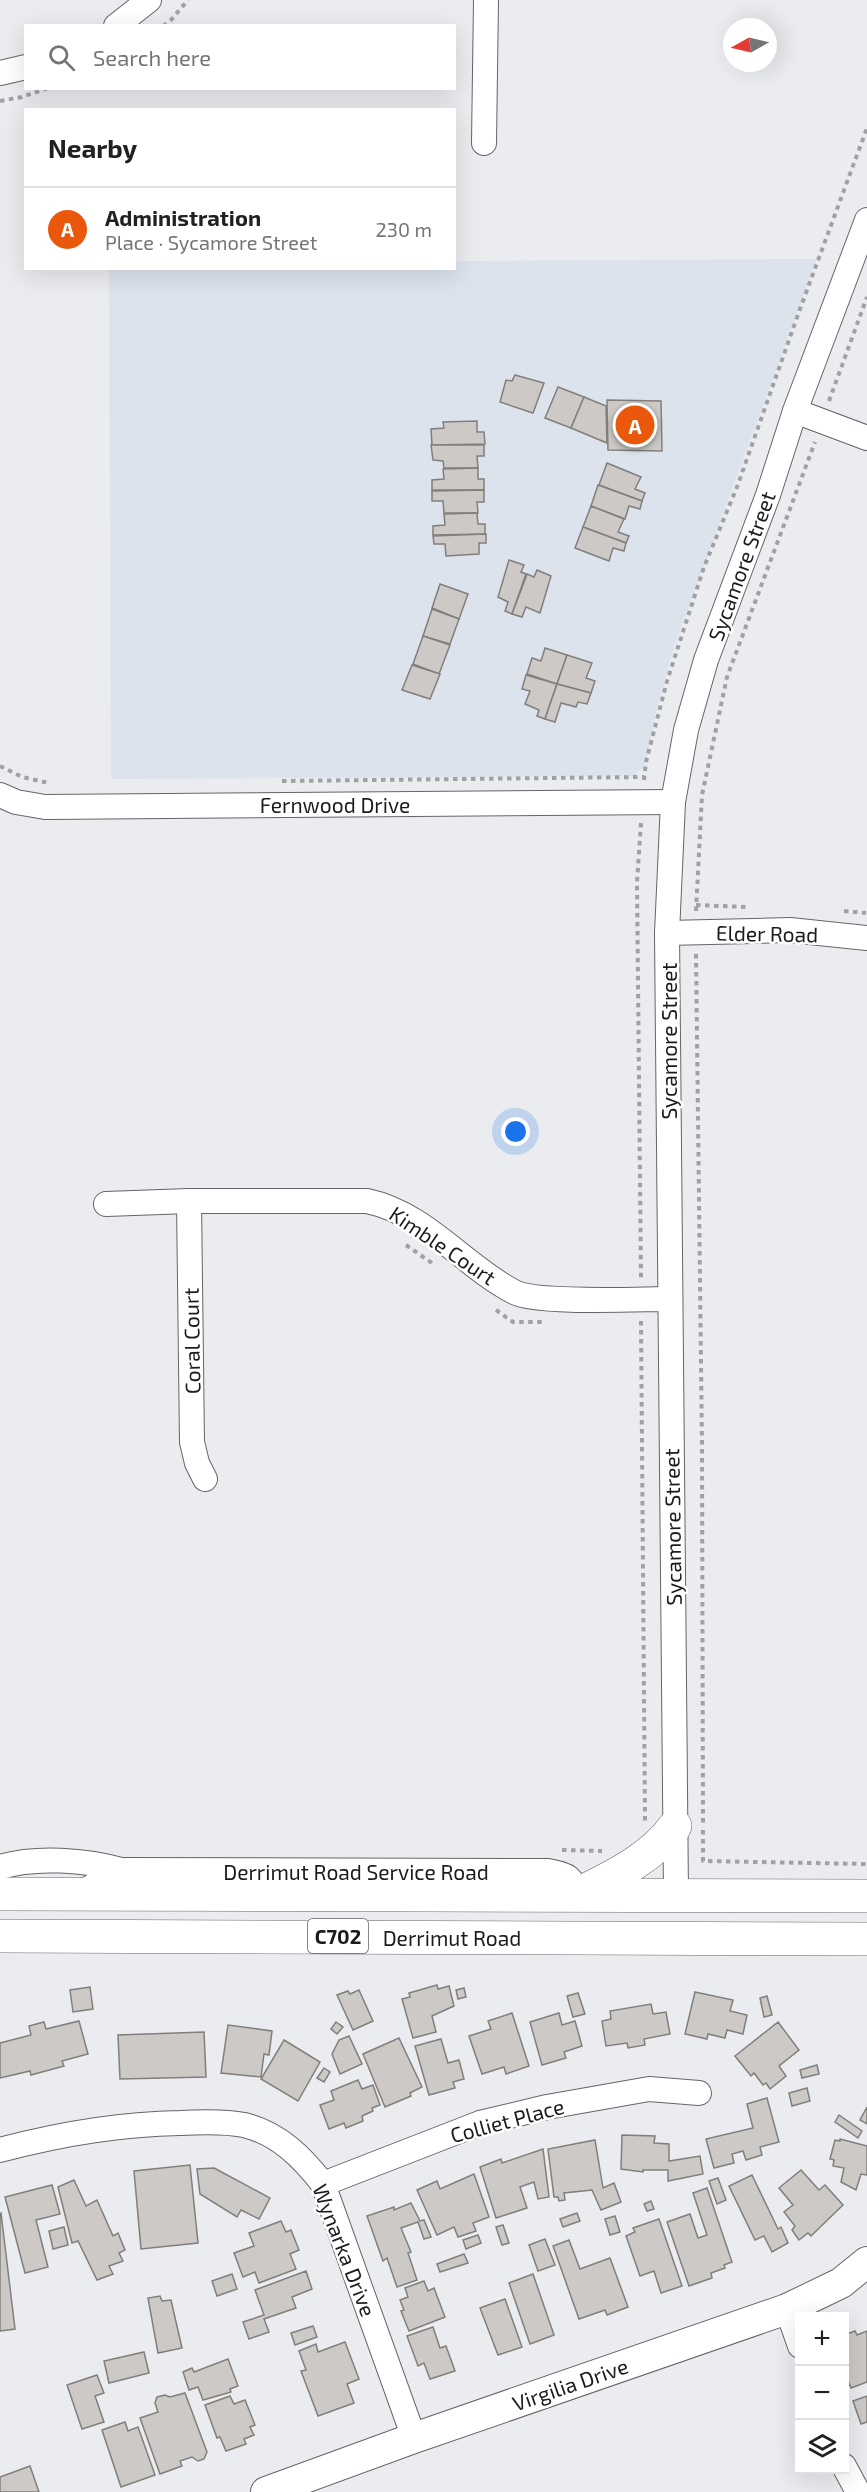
<!DOCTYPE html>
<html lang="en">
<head>
<meta charset="utf-8">
<style>
  :root { --surface:#fff; --page:#f2f2f2; --text:#202124; --muted:#757577; --line:#e0e0e0; --accent:#ea580c }
  body { margin:0; font-family:"Exo 2",sans-serif; background:var(--page); color:var(--text) }
  .controls { position:absolute; right:18px; bottom:18px; display:grid; overflow:hidden; border-radius:0px; box-shadow:0 6px 24px #0002 }
  .controls button { width:54px; height:54px; display:grid; place-items:center; padding:0; border:0; border-bottom:2px solid var(--line); background:var(--surface); color:var(--text); font:30px sans-serif }
  .compass { position:absolute; left:723px; top:18px; width:54px; height:54px; border-radius:50%; background:var(--surface); box-shadow:0 6px 24px #0002; rotate:262deg }
  .you { position:absolute; left:516px; top:1132px; width:21px; height:21px; margin:-15px; border:4px solid #fff; border-radius:50%; background:#1a73e8; box-shadow:0 0 0 9px #1a73e833 }
  .badge { display:grid; place-items:center; width:39px; height:39px; border-radius:50%; background:var(--accent); color:#fff; font-size:20px; font-weight:700 }
  .pin { position:absolute; translate:-50% -50%; border:3px solid #fff; box-shadow:0 2px 6px #0006 }
  .list { margin:0; padding:0; list-style:none }
  h2 { display:flex; justify-content:space-between; align-items:center; height:78px; margin:0; padding:0 24px; font-size:26px }
  h2 small { font-size:20px; font-weight:400; color:var(--muted) }
  .list li { display:grid; grid-template-columns:39px 1fr auto; gap:18px; align-items:center; box-sizing:border-box; height:84px; padding:0 24px; border-top:2px solid var(--line) }
  .list b { display:block; font-size:22px; white-space:nowrap }
  .list p { margin:0; font-size:20px; white-space:nowrap; color:var(--muted) }
  .list em { font-size:20px; font-style:normal; color:var(--muted) }
  .icon { flex:none; width:33px; height:33px; fill:none; stroke:currentColor; stroke-width:2; stroke-linecap:round; stroke-linejoin:round }
  .map { position:relative; flex:none; width:867px; height:2492px; overflow:hidden }
  .search { position:absolute; background:var(--surface); box-shadow:0 6px 24px #0002; left:24px; top:24px; width:432px; height:66px; display:flex; align-items:center; gap:15px; box-sizing:border-box; padding:0 21px; border-radius:0px; color:var(--muted); font-size:22px }
  .panel { position:absolute; background:var(--surface); box-shadow:0 6px 24px #0002; left:24px; top:108px; width:432px; height:162px; border-radius:0px }
  .map>svg:first-child { display:block }
</style>
</head>
<body>
<div class="map">
<svg width="867" height="2492" viewBox="0 0 867 2492">
  <rect width="100%" height="100%" fill="#eaecef"/>
  <polygon fill="#dde3ed" points="817,259 674,647 656,712 645,766 633,776 111,779 109,269 454,268 455,261"/>
  <g fill="#ccc9c6" stroke="#817f7c" stroke-width="1.5">
    <polygon points="515,375 544,383 533,413 500,402 506,380 512,381"/>
    <polygon points="558,387 584,397 571,428 545,418"/>
    <polygon points="584,397 606,406 607,443 571,428"/>
    <polygon points="607,400 661,401 662,451 608,450"/>
    <polygon points="477,421 477,432 484,432 485,444 432,445 431,429 444,428 443,422"/>
    <polygon points="431,445 484,445 484,456 477,456 478,468 444,468 443,461 433,460"/>
    <polygon points="607,463 641,477 635,489 645,493 642,501 599,485"/>
    <polygon points="478,468 478,479 484,479 484,490 432,490 432,480 444,479 443,469"/>
    <polygon points="598,485 642,501 640,509 629,506 625,519 591,506"/>
    <polygon points="484,490 484,502 477,502 478,513 444,513 443,501 432,501 432,491"/>
    <polygon points="591,506 624,519 618,532 629,536 626,543 583,527"/>
    <polygon points="477,513 478,524 485,524 485,534 433,535 433,526 445,525 444,514"/>
    <polygon points="583,527 626,543 624,551 613,548 609,561 575,548"/>
    <polygon points="486,534 486,543 479,543 479,554 446,556 445,544 434,544 433,536"/>
    <polygon points="509,560 524,565 521,572 526,574 512,614 505,611 508,602 498,597"/>
    <polygon points="537,570 551,576 540,613 526,607 522,617 512,614 527,574 534,577"/>
    <polygon points="440,584 468,594 459,619 432,608"/>
    <polygon points="432,609 459,619 450,644 423,636"/>
    <polygon points="423,636 450,645 439,674 413,664"/>
    <polygon points="545,648 567,655 557,684 527,674 532,658 541,661"/>
    <polygon points="567,655 592,663 586,678 595,681 591,693 557,684"/>
    <polygon points="412,665 440,674 430,699 402,690"/>
    <polygon points="526,675 557,684 545,719 537,716 539,710 525,704 530,691 522,689"/>
    <polygon points="557,684 591,693 587,704 578,702 576,707 561,703 555,722 545,719"/>
    <polygon points="437,1985 438,1989 449,1986 454,2006 432,2016 436,2032 413,2038 402,1999 410,1997 409,1993"/>
    <polygon points="90,1987 93,2009 73,2012 70,1990"/>
    <polygon points="464,1988 466,1997 458,1999 456,1990"/>
    <polygon points="359,1990 373,2021 353,2030 337,1995 348,1991 350,1994"/>
    <polygon points="695,1992 733,2000 730,2011 747,2015 743,2034 727,2030 725,2038 708,2034 707,2039 685,2034"/>
    <polygon points="578,1993 585,2014 573,2017 567,1996"/>
    <polygon points="767,1996 772,2015 764,2017 760,1998"/>
    <polygon points="651,2004 653,2014 666,2012 670,2034 644,2039 645,2045 628,2048 627,2043 606,2046 602,2021 611,2019 610,2011"/>
    <polygon points="512,2013 529,2066 506,2074 504,2067 482,2074 469,2036 491,2029 488,2021"/>
    <polygon points="559,2013 562,2025 575,2021 582,2046 564,2052 566,2058 542,2065 530,2022"/>
    <polygon points="79,2021 88,2054 62,2061 64,2066 31,2075 30,2071 0,2078 0,2043 31,2035 29,2026 44,2022 46,2029"/>
    <polygon points="336,2022 343,2027 337,2034 331,2029"/>
    <polygon points="778,2022 799,2050 779,2066 786,2076 770,2089 766,2083 763,2085 754,2073 751,2076 735,2056"/>
    <polygon points="228,2025 272,2031 269,2055 264,2054 261,2077 221,2073"/>
    <polygon points="204,2032 206,2077 120,2079 118,2035"/>
    <polygon points="349,2036 362,2064 340,2074 332,2054 339,2040"/>
    <polygon points="399,2038 422,2087 410,2093 411,2096 385,2107 363,2054"/>
    <polygon points="441,2039 448,2063 459,2060 464,2079 453,2082 455,2088 429,2095 415,2046"/>
    <polygon points="284,2040 320,2062 298,2101 261,2079"/>
    <polygon points="817,2065 819,2074 802,2078 800,2070"/>
    <polygon points="324,2068 330,2072 324,2082 317,2078"/>
    <polygon points="358,2080 362,2089 373,2085 380,2105 372,2108 373,2111 362,2116 363,2121 346,2128 344,2123 329,2129 320,2105 334,2100 331,2091"/>
    <polygon points="807,2088 810,2101 792,2106 789,2093"/>
    <polygon points="767,2098 779,2142 760,2147 762,2155 746,2160 743,2151 732,2154 734,2163 714,2168 706,2139 753,2128 747,2104"/>
    <polygon points="867,2107 867,2124 860,2120"/>
    <polygon points="839,2115 862,2131 858,2138 835,2122"/>
    <polygon points="622,2135 655,2136 654,2143 669,2144 669,2161 700,2156 703,2174 668,2181 668,2170 643,2170 643,2172 621,2169"/>
    <polygon points="840,2139 867,2146 867,2175 861,2174 856,2190 841,2182 844,2168 833,2166 834,2160 830,2159 835,2140 840,2141"/>
    <polygon points="595,2140 603,2188 614,2183 621,2202 601,2210 592,2190 564,2193 565,2200 559,2201 558,2197 554,2197 548,2149"/>
    <polygon points="543,2149 549,2197 538,2199 534,2182 520,2187 527,2208 496,2218 480,2167 501,2159 502,2163"/>
    <polygon points="190,2165 198,2243 141,2249 134,2171"/>
    <polygon points="214,2168 270,2198 259,2219 241,2210 237,2217 200,2194 197,2169"/>
    <polygon points="801,2170 819,2190 825,2185 843,2205 811,2236 808,2233 799,2240 792,2230 795,2226 784,2212 793,2205 779,2188"/>
    <polygon points="474,2174 489,2217 473,2223 476,2231 458,2237 454,2227 437,2235 417,2190 437,2181 440,2189"/>
    <polygon points="752,2175 778,2229 781,2227 788,2243 772,2252 764,2236 755,2240 729,2186"/>
    <polygon points="718,2178 726,2200 717,2204 709,2181"/>
    <polygon points="74,2180 86,2206 97,2200 113,2236 118,2233 125,2250 119,2253 123,2261 109,2266 113,2274 97,2280 78,2241 72,2243 58,2187"/>
    <polygon points="52,2185 60,2214 36,2220 48,2267 25,2273 5,2197"/>
    <polygon points="707,2188 732,2262 724,2265 725,2268 711,2273 712,2278 689,2286 667,2222 690,2214 698,2238 707,2235 693,2193"/>
    <polygon points="651,2201 654,2209 647,2211 644,2204"/>
    <polygon points="411,2203 420,2221 424,2220 431,2237 424,2239 418,2222 401,2228 411,2252 408,2253 417,2280 397,2287 387,2258 383,2261 367,2216 394,2207 394,2210"/>
    <polygon points="1,2213 15,2329 0,2331 0,2214"/>
    <polygon points="577,2213 580,2221 563,2227 560,2219"/>
    <polygon points="615,2216 620,2232 610,2235 605,2219"/>
    <polygon points="659,2219 682,2286 661,2293 654,2271 640,2276 626,2236 635,2232 633,2228"/>
    <polygon points="281,2221 286,2232 291,2230 299,2250 290,2254 296,2269 259,2283 255,2272 243,2277 234,2253 254,2246 249,2233"/>
    <polygon points="503,2225 509,2243 502,2245 496,2227"/>
    <polygon points="64,2227 68,2245 53,2249 49,2231"/>
    <polygon points="478,2235 481,2243 466,2249 463,2240"/>
    <polygon points="545,2239 555,2265 538,2271 529,2245"/>
    <polygon points="569,2240 580,2269 610,2258 628,2307 607,2315 605,2310 579,2319 553,2246"/>
    <polygon points="464,2254 468,2263 440,2272 437,2264"/>
    <polygon points="306,2271 312,2289 292,2297 296,2308 264,2319 269,2332 249,2339 243,2322 264,2315 255,2290"/>
    <polygon points="232,2274 237,2289 217,2296 212,2281"/>
    <polygon points="533,2274 554,2335 530,2344 509,2283"/>
    <polygon points="424,2281 428,2291 434,2288 445,2317 409,2331 401,2311 404,2310 400,2300 408,2297 405,2288"/>
    <polygon points="160,2296 162,2301 171,2300 182,2348 158,2353 148,2298"/>
    <polygon points="505,2299 522,2347 498,2355 480,2308"/>
    <polygon points="313,2326 317,2337 295,2345 291,2333"/>
    <polygon points="433,2327 440,2348 446,2346 455,2371 430,2379 424,2363 418,2366 407,2336"/>
    <polygon points="855,2331 857,2335 867,2331 867,2382 851,2388 844,2371 844,2335"/>
    <polygon points="345,2342 359,2379 347,2384 354,2403 318,2416 301,2371 306,2370 299,2351 316,2344 318,2352"/>
    <polygon points="144,2352 149,2373 109,2383 104,2361"/>
    <polygon points="228,2359 238,2386 230,2389 231,2392 203,2400 198,2387 189,2390 183,2372 192,2368 194,2372"/>
    <polygon points="97,2375 104,2393 95,2396 104,2422 82,2429 67,2385"/>
    <polygon points="185,2393 207,2452 204,2459 198,2461 192,2457 180,2461 182,2466 160,2474 140,2418 158,2412 155,2403 157,2397 165,2395 170,2397"/>
    <polygon points="230,2396 234,2404 245,2400 255,2425 250,2427 254,2435 244,2439 246,2444 226,2451 220,2437 217,2438 205,2405"/>
    <polygon points="867,2396 867,2422 861,2424 853,2401"/>
    <polygon points="125,2422 128,2431 138,2427 155,2475 121,2487 102,2430"/>
    <polygon points="30,2466 39,2492 0,2492 0,2477"/>
  </g>
  <g fill="none" stroke-linecap="round" stroke-linejoin="round">
    <g stroke="#646568" stroke-width="26">
      <g id="minor">
        <polyline points="116,26 149,0"/>
        <polyline points="0,73 26,67"/>
        <polyline points="484,143 486,0"/>
        <polyline points="795,411 867,438"/>
        <polyline points="0,795 16,802 45,807 673,802"/>
        <polyline points="667,933 790,930 867,938"/>
        <polyline points="189,1201 192,1442 197,1463 205,1479"/>
        <path d="M106,1204L189,1201H367C425,1213 464,1266 514,1292C536,1304 639,1299 670,1299"/>
        <path d="M0,1867C35,1856 87,1860 121,1870"/>
        <path d="M81,1894L101,1880L121,1870L548,1871C565,1875 574,1875 575,1895"/>
        <polyline points="676,1895 667,933 673,802 686,730 706,660 768,495 795,411 867,220"/>
        <path d="M0,2150C60,2134 118,2124 180,2123C200,2122 224,2121 244,2125C278,2133 302,2157 323,2184L414,2438"/>
        <polyline points="323,2184 480,2123 547,2107 649,2089 699,2093"/>
        <polyline points="787,2309 800,2346"/>
        <polyline points="844,2466 858,2492"/>
      </g>
    </g>
    <g stroke="#646568" stroke-width="32">
      <polyline id="tertiary" points="266,2492 414,2438 787,2309 841,2283 867,2262"/>
    </g>
    <g stroke="#646568" stroke-width="34">
      <g id="trunk">
        <path d="M580,1893C614,1876 652,1858 675,1826"/>
        <polyline points="0,1894 867,1896"/>
        <polyline points="0,1936 867,1939"/>
      </g>
    </g>
    <g stroke="#a0a1a4" stroke-width="4" stroke-dasharray="4.5 4.5" stroke-linecap="butt">
      <polyline points="163,26 171,20 188,0"/>
      <polyline points="0,101 22,97 48,88"/>
      <polyline points="829,401 867,297"/>
      <polyline points="0,766 22,777 49,783"/>
      <polyline points="644,780 646,762 667,681 704,567 737,487 800,309 867,128"/>
      <polyline points="282,781 644,777"/>
      <polyline points="641,823 637,882 641,1278"/>
      <polyline points="696,905 747,907"/>
      <polyline points="696,911 702,795 727,677 815,442"/>
      <polyline points="844,911 866,913"/>
      <polyline points="696,954 702,1444 703,1823"/>
      <polyline points="406,1245 432,1263"/>
      <polyline points="496,1310 513,1322 542,1322"/>
      <polyline points="641,1321 645,1821"/>
      <polyline points="703,1830 703,1861 867,1864"/>
      <polyline points="562,1850 602,1851"/>
    </g>
    <use href="#minor" stroke="#fff" stroke-width="24"/>
    <use href="#tertiary" stroke="#fff" stroke-width="30"/>
    <use href="#trunk" stroke="#fff" stroke-width="33"/>
  </g>
  <g text-anchor="middle" dominant-baseline="central" stroke-width="5" stroke-linejoin="round" paint-order="stroke">
    <rect fill="#fff" stroke="#5f5f60" stroke-width="1.5" x="308" y="1919" width="60" height="34" rx="4.5"/>
    <g font-size="20" font-weight="bold" fill="#1a1b1c">
      <text x="338" y="1936">C702</text>
    </g>
    <g font-size="21" fill="#1a1b1c" stroke="#fff">
      <text transform="translate(741 566) rotate(-70)">Sycamore Street</text>
      <text x="335" y="804">Fernwood Drive</text>
      <text transform="translate(767 933) rotate(1)">Elder Road</text>
      <text transform="translate(668 1041) rotate(-90)">Sycamore Street</text>
      <text transform="translate(443 1245) rotate(34)">Kimble Court</text>
      <text transform="translate(191 1341) rotate(-91)">Coral Court</text>
      <text transform="translate(672 1527) rotate(-91)">Sycamore Street</text>
      <text x="356" y="1871">Derrimut Road Service Road</text>
      <text x="452" y="1937">Derrimut Road</text>
      <text transform="translate(507 2120) rotate(-15)">Colliet Place</text>
      <text transform="translate(345 2250) rotate(69)">Wynarka Drive</text>
      <text transform="translate(570 2384) rotate(-19)">Virgilia Drive</text>
    </g>
  </g>
</svg>
<div class="controls">
<button>+</button>
<button>−</button>
<button><svg class="icon" aria-label="layers" viewBox="0 0 24 24"><path d="M12 4l9 5-9 5-9-5zM3 14l9 5 9-5"/></svg></button>
</div>
<svg class="compass" viewBox="-18 -18 36 36"><path d="M0-13l5 13h-10z" fill="#e53935"/><path d="M0 13l5-13h-10z" fill="#757577"/></svg>
<div class="you"></div>
<div class="pin badge" style="left:635px;top:425px">A</div>
<div class="search"><svg class="icon" aria-label="search" viewBox="0 0 24 24"><circle cx="10" cy="10" r="6"/><path d="M15 15l6 6"/></svg>Search here</div>
<section class="panel">
<h2>Nearby<small></small></h2>
<ul class="list">
<li><span class="badge">A</span><div><b>Administration</b><p>Place · Sycamore Street</p></div><em>230 m</em></li>
</ul>
</section>
</div>
</body>
</html>
